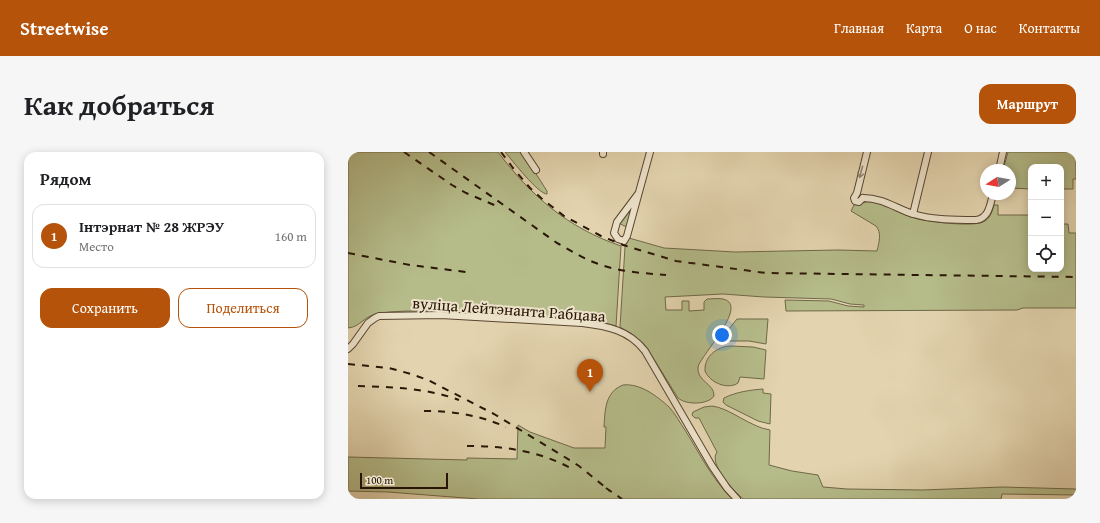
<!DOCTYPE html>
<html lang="ru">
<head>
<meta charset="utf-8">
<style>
  :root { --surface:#fff; --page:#f6f6f6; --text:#202124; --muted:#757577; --line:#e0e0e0; --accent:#b45309 }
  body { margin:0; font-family:"Gentium Book Plus",serif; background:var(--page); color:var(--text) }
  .controls { position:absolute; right:12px; top:12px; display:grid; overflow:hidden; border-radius:8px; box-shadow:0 2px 10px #0003 }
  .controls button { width:36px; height:36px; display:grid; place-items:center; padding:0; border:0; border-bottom:1px solid var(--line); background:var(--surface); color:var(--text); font:20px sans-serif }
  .compass { position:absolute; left:632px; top:12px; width:36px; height:36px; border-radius:50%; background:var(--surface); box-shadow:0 2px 10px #0003; rotate:259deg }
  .scale { position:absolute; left:12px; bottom:10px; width:88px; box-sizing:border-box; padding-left:4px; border:2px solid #291505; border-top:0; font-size:11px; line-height:14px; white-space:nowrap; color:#291505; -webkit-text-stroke:3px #ede3cb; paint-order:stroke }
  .you { position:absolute; left:374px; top:183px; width:14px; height:14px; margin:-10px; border:3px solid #fff; border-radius:50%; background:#1a73e8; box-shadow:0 0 0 6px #1a73e833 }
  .badge { display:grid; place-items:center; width:26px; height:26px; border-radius:50%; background:var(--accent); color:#fff; font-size:13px; font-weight:700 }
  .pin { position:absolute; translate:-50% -33px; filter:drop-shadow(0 1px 2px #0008) }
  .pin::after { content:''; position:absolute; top:21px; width:14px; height:12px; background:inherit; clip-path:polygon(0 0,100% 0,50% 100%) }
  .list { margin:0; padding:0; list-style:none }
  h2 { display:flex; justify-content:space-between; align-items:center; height:52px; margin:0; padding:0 16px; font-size:17px }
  h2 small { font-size:13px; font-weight:400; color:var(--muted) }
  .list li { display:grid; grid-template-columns:26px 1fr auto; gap:12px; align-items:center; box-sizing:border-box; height:64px; margin:0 8px 8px; padding:0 8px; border:1px solid var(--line); border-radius:12px }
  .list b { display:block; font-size:15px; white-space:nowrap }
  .list p { margin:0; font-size:13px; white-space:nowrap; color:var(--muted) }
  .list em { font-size:13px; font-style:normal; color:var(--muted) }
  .actions { display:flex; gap:8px; padding:12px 16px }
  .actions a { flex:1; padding:9px 0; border:1px solid var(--accent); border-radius:12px; text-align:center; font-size:14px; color:var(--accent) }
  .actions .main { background:var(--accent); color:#fff }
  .icon { flex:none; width:22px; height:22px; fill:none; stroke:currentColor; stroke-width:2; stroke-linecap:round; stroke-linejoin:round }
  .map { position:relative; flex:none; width:728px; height:347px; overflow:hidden; border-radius:12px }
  header { display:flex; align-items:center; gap:24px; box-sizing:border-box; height:56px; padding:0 20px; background:var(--accent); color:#fff }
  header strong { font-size:19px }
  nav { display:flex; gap:22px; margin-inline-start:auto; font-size:14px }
  .intro { display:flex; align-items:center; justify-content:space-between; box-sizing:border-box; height:96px; padding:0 24px }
  h1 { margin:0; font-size:28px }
  .button { padding:10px 18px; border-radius:12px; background:var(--accent); color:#fff; font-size:14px; font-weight:700 }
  main { display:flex; gap:24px; padding:0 24px }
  aside { flex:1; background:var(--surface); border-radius:12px; box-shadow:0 2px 10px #0003 }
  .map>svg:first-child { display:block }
</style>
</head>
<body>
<header>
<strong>Streetwise</strong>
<nav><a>Главная</a><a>Карта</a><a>О нас</a><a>Контакты</a></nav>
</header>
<div class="intro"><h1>Как добраться</h1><a class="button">Маршрут</a></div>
<main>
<aside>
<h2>Рядом<small></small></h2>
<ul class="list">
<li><span class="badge">1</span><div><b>Інтэрнат № 28 ЖРЭУ</b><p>Место</p></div><em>160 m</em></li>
</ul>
<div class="actions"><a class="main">Сохранить</a><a>Поделиться</a></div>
</aside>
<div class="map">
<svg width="728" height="347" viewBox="0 0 728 347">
  <rect width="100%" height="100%" fill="#e3d4af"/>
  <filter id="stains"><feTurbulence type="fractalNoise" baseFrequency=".005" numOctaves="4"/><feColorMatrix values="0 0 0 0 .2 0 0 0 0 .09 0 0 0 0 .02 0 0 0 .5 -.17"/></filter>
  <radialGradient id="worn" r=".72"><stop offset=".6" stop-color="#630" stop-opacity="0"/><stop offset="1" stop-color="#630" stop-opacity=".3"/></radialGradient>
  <g fill="#b5bc8a" stroke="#6f6848">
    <path d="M0,0H150C183,44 220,76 273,94L268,174L248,169L229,167C195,165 161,163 128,161C96,160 64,157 32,161C16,163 13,175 0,176Z"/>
    <path d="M157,0H174L199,39V42C190,42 164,8 157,0Z"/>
    <polygon points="660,0 728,0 728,27 725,27 725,37 713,37 713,15 683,15 683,37 662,36 662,18 655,18"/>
    <path d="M522,49C538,51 552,61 568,66C579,70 625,75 635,70C642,67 644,60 646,53H650V63H683V117H713V72H720L721,81H728V156H675L669,158L438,159L437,148L481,149L500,154L516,155V153L502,152L483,147L416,145L375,142L317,145L318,158H334V149H341V159L356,158V150L359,147C364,147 370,146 375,147C402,153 352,204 350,215C348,229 367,232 366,244C360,253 338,253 330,246L299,196L284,182L272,175L277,95L281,86L316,96L387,100L490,98L529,99C531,90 534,81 528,74L503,59L506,53Z"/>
    <polygon points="284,55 279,74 276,74 271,71"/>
    <polygon points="389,167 420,167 418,192 401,189 379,189 376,188 376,183"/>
    <path d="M382,194L405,195L418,198L416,227L392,225L390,231C380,238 362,231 357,219C356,205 368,195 382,194Z"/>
    <path d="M275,233C292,231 309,244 321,255C327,261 332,271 337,278C351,301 365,328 384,347H130L40,340L0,339V305L119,308V306L169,307L170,273L182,280L226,296H257L258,275H256C257,258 257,240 275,233Z"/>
    <path d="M415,237V241L423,242L422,272L410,269L378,253L375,250L376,246C388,240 402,238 415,237Z"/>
    <path d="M364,254C382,256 402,275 422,278L421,313L444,319L470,323L475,335L499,337L575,338L654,335L728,337V343L654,342L653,347H395C386,339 360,312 369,300L351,266H347L344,263L345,260L356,255Z"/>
  </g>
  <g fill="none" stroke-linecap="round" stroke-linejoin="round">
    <g stroke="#584530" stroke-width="8">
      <g id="street">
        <polyline points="176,0 188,18"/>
        <polyline points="255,2 255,0"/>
        <polyline points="651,18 655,0"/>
        <polyline points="290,42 269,70 266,81 270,87 276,89 279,84 302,0"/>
        <path d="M515,46C535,46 547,56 565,62C585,68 607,68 628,68C641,66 642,53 645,42"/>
        <polyline points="515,46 511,50 507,49 506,46 509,41 519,0"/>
        <polyline points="565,62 580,0"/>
        <path d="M0,197L5,192L20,171L27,166L31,164L93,163L234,171C259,174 281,178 297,199L364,314L379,336L389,347"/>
      </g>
    </g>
    <use href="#street" stroke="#ede3cb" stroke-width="6"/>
    <g stroke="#291505" stroke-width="2" stroke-dasharray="7 7" stroke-linecap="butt">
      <polyline points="56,0 104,33 118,41 151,55"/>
      <path d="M81,0L209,91C222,98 234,106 248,111C270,120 295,121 318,123"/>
      <polyline points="153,0 165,16 182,36 193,46 216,64 253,84 275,93 328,109 418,121 728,125"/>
      <polyline points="0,101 62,113 118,120"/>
      <polyline points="0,212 41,216 63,222 80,228 146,262 215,304 231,314 262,339"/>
      <path d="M10,234C44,235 79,236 111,248"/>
      <path d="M76,259C105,259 131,263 158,275"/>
      <path d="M119,294C157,294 193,299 226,318"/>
      <polyline points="258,336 274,347"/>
    </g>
  </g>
  <defs><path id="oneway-shaft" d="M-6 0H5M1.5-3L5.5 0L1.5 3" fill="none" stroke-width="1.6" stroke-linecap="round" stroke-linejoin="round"/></defs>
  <use stroke="#958672" href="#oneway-shaft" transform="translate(513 20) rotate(105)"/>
  <g text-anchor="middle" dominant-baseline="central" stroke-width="4" stroke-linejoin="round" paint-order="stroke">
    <g font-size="16" fill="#291505" stroke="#ede3cb">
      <text transform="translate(161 157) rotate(4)">вуліца Лейтэнанта Рабцава</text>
    </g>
  </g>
  <rect width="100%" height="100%" filter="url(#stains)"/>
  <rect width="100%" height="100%" fill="url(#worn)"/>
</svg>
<div class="controls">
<button>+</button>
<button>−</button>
<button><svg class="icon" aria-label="locate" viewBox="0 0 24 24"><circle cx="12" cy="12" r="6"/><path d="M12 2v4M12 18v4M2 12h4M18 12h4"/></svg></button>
</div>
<svg class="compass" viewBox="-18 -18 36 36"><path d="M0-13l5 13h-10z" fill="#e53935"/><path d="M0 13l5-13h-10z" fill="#757577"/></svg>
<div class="scale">100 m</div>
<div class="you"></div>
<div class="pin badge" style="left:242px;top:240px">1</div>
</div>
</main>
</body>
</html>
